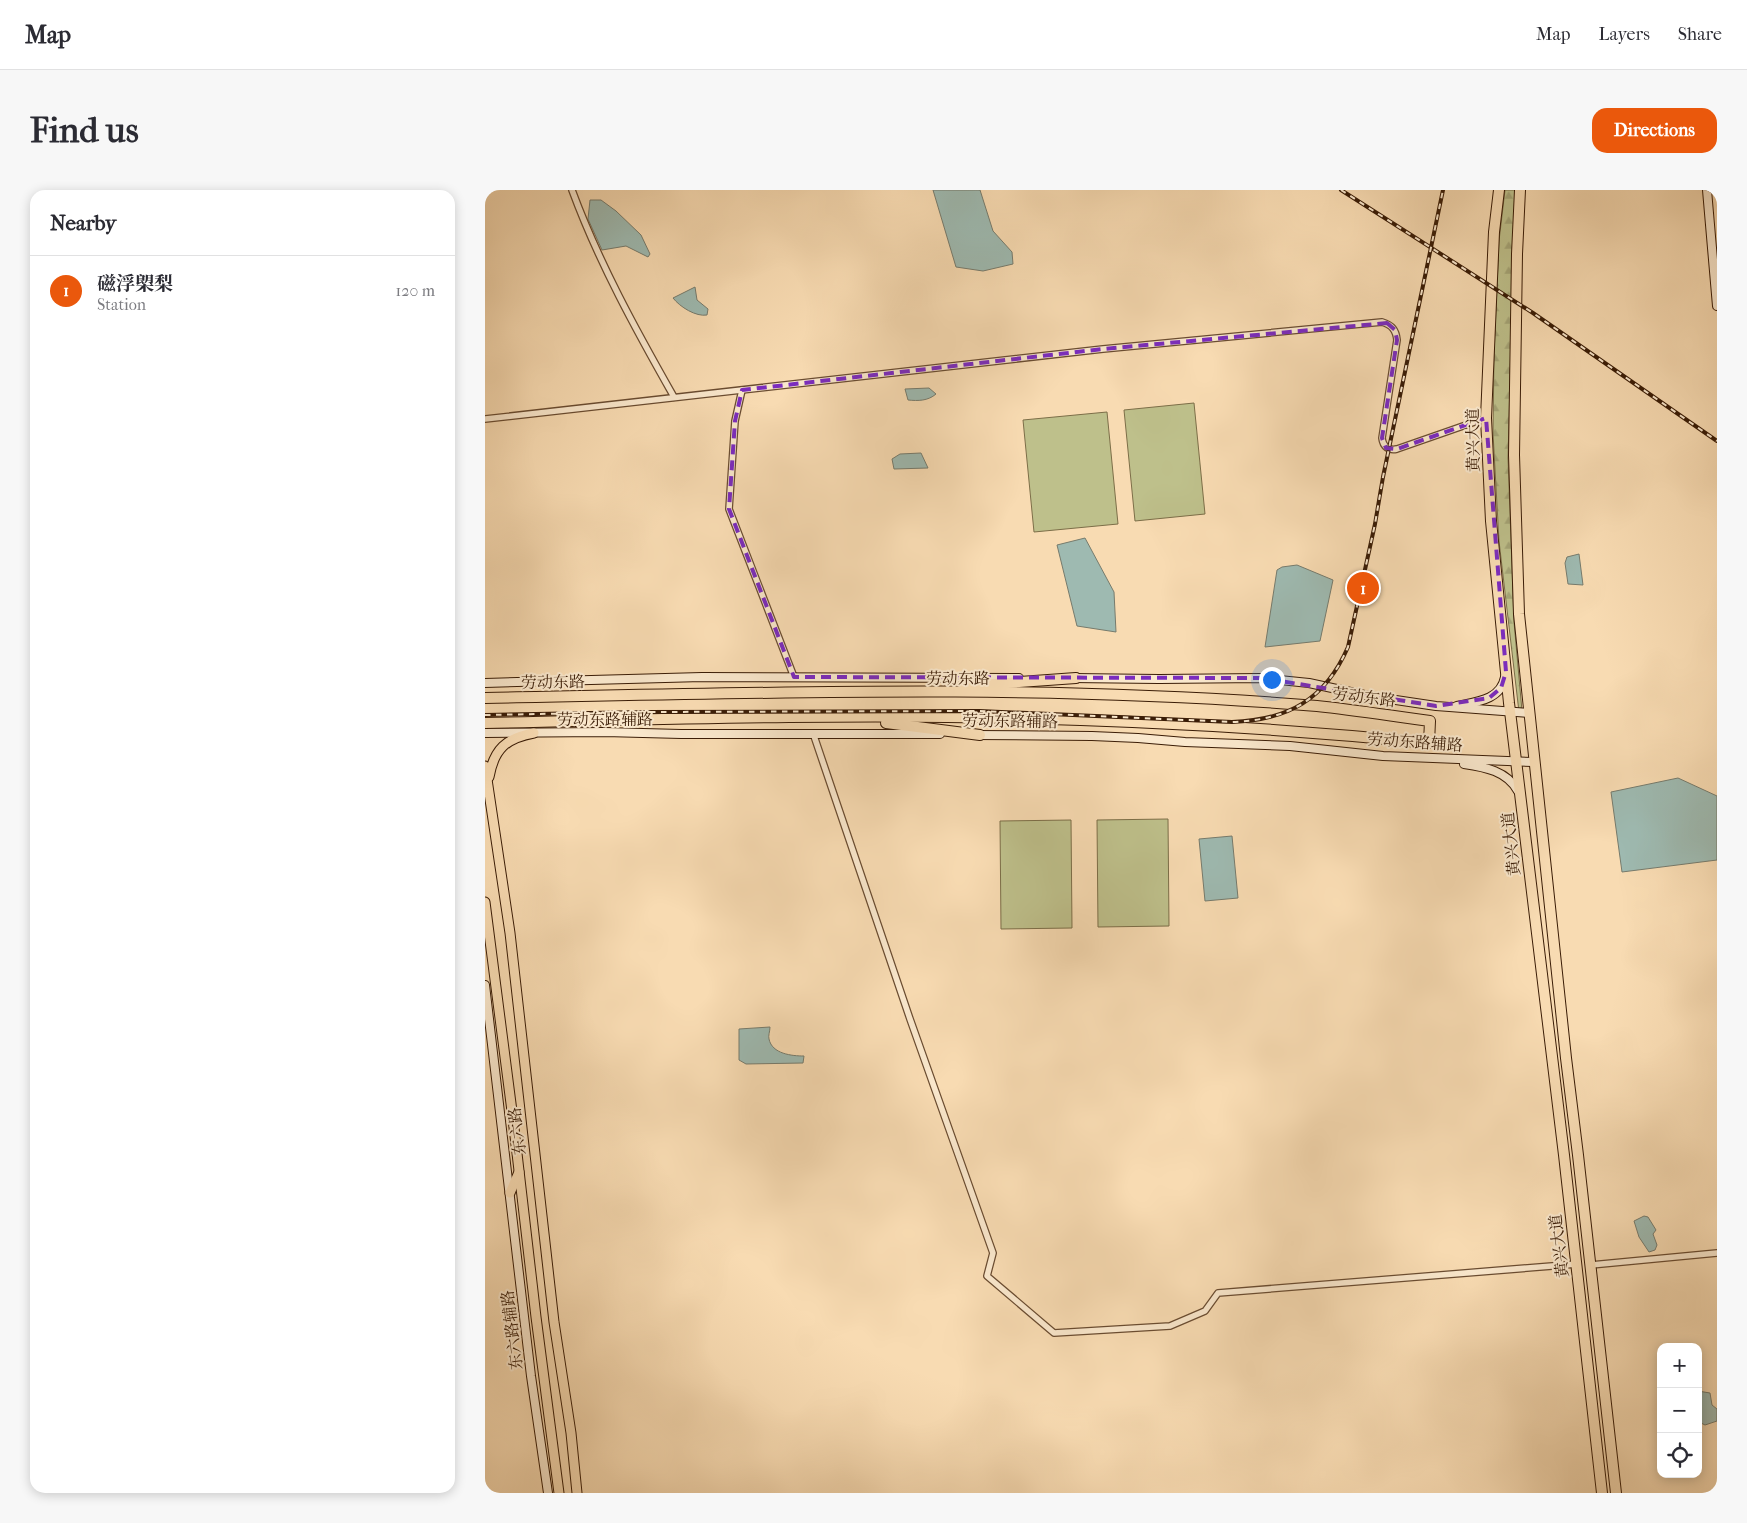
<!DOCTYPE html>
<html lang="en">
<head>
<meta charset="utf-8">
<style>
  :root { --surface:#fff; --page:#f7f7f7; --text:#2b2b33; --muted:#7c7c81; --line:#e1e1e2; --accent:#ea580c }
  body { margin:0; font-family:"IM FELL French Canon","Noto Serif SC",serif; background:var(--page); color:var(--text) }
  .controls { position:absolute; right:15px; bottom:15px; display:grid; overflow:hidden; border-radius:10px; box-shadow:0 2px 12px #0003 }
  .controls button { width:45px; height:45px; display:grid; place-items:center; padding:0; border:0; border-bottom:1px solid var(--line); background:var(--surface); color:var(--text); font:25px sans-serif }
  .you { position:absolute; left:786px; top:489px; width:18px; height:18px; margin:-12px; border:4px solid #fff; border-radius:50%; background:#1a73e8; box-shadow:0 0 0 8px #1a73e833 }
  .badge { display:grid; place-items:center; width:32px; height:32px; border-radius:50%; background:var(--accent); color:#fff; font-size:16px; font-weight:700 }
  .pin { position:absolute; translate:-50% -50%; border:2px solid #fff; box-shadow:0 1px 5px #0006 }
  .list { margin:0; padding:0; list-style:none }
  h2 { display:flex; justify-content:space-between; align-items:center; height:65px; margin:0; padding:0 20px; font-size:21px }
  h2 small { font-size:16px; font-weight:400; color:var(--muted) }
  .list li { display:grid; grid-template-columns:32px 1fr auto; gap:15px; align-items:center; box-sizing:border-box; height:70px; padding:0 20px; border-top:1px solid var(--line) }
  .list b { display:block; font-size:19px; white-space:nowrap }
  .list p { margin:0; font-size:16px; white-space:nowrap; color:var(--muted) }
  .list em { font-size:16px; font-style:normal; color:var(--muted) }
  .icon { flex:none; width:28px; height:28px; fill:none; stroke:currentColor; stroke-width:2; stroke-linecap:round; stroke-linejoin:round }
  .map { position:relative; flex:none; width:1232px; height:1303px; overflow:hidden; border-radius:15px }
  header { display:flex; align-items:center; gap:30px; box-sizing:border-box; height:70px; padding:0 25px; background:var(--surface); border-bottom:1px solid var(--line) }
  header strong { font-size:24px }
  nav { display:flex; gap:28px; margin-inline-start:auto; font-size:18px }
  .intro { display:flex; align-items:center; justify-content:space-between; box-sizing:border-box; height:120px; padding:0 30px }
  h1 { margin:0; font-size:35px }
  .button { padding:12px 22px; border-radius:15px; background:var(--accent); color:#fff; font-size:18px; font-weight:700 }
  main { display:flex; gap:30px; padding:0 30px }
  aside { flex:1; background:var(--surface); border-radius:15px; box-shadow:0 2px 12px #0003 }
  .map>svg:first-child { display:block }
</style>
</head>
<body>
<header>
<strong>Map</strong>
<nav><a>Map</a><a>Layers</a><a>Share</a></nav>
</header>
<div class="intro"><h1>Find us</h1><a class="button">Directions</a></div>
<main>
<aside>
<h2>Nearby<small></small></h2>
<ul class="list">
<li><span class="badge">1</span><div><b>磁浮㮾梨</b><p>Station</p></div><em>120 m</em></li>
</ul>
</aside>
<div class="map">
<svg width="1232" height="1303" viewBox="0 0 1232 1303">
  <defs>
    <pattern id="forest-firs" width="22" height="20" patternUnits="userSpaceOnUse" patternTransform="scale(1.25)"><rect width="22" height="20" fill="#bec08b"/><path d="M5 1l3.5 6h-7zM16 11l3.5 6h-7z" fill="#a4a476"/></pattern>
  </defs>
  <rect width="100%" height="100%" fill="#f8dbb2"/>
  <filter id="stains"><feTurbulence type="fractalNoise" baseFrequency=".004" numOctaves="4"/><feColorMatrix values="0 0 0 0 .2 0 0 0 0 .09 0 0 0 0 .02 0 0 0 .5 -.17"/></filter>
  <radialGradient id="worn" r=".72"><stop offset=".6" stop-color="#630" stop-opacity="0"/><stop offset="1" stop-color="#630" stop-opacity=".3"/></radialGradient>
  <polygon fill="url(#forest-firs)" stroke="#7c6e48" points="1020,0 1030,0 1023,268 1029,432 1037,521 1034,522 1014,351 1008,243 1009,164 1014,51"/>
  <g fill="#bec08b" stroke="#7c6e48">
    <polygon points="709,213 720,324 650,331 639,220"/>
    <polygon points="622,222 633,334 549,342 538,230"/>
    <polygon points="683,629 684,736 613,737 612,630"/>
    <polygon points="586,630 587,738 516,739 515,631"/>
  </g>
  <g fill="#9ebab1" stroke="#767b6d">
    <polygon points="448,0 495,0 508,41 527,62 528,74 498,81 471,77"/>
    <polygon points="105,10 116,10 131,21 156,45 165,64 163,67 141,56 117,60 103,29"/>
    <path d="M210,97L212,110L223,119L222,125C211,127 195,117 188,108Z"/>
    <path d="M444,198L451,204C443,211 433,211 423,210L420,199Z"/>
    <polygon points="436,263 443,278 409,279 407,269 415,264"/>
    <polygon points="600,348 629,402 631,442 592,436 572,355"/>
    <polygon points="1094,364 1098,395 1083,394 1080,373 1082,367"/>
    <polygon points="812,375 848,390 835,451 780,457 792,380 797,377"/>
    <polygon points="1193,588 1232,606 1232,670 1137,682 1126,602"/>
    <polygon points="747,646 753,708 720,711 714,649"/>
    <path d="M285,837C285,841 283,846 284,849C287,864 307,866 319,866L318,873L261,874L254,870V839Z"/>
    <polygon points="1159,1026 1163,1027 1171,1040 1168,1044 1172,1055 1170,1060 1164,1062 1154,1047 1149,1031"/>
    <polygon points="1213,1201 1225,1203 1227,1215 1232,1219 1232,1231 1220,1235 1214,1232"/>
  </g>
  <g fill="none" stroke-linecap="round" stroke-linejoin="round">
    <g stroke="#6a4c31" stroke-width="8">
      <g id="street">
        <path d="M87,0C114,73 151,140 189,207"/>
        <polyline points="257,200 250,231 244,319 309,487"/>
        <path d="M0,229L618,159L897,132C907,135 911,140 912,150L897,248C898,257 904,261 912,259L1001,228"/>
        <polyline points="328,543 425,829 508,1063 502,1086 569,1143 685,1136 720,1121 733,1103 1092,1074"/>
        <polyline points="1106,1075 1232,1063"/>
      </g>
    </g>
    <g stroke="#3a1c06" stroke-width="10">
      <g id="secondary">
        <polyline points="1222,0 1232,116"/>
        <polyline points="586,488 674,489 776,488 824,493 884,506 951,516 1044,523"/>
        <polyline points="0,493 217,487 534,488"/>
        <path d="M972,516C991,512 1016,510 1020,487"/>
        <polyline points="0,543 120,542 196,544 455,544"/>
        <polyline points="489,545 607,546 653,548 700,552 805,556 898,566 1048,572"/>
        <path d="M979,574C1000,577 1022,581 1033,601"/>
        <polyline points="0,795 46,1186 63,1303"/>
      </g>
    </g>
    <g stroke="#3a1c06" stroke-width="11">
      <g id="primary">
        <polyline points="0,576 25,743 69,1132 86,1243 92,1303"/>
        <path d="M4,587C9,559 21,548 49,543"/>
        <polyline points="0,712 28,929 51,1127 74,1303"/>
        <polyline points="25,1003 34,982"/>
      </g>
    </g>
    <g stroke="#3a1c06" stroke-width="12">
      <g id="highway">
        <polyline points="1014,0 1009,42 1001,228 1006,331 1024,513 1079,965 1117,1303"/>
        <polyline points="1035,0 1032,64 1029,265 1034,424 1081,868 1093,965 1131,1303"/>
        <polyline points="479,496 591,488"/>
        <path d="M0,508C277,503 555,493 832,516C870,520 907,526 945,531L944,553C731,532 517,524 304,527C202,528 101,531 0,533"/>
        <polyline points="401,533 495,545"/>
      </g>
    </g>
    <use href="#street" stroke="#fae8cd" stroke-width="5.5"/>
    <use href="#secondary" stroke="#fae8cd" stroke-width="8"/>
    <use href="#primary" stroke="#f8dbb2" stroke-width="9"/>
    <use href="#highway" stroke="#f8dbb2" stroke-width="10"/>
    <g stroke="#3a1c06" stroke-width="4">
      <g id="rail">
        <polyline points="856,0 1048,123 1232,251"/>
        <path d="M0,525L160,522L494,521L747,532C803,530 840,510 863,457L890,334L898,287L958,0"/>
      </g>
    </g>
    <use href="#rail" stroke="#fae8cd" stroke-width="2" stroke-dasharray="5.5" stroke-linecap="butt"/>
  </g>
  <path fill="none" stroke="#7b2cbf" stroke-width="4" stroke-dasharray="10 6" stroke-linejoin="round" d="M902,133L910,140L912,150L897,248L901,258L912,259L1001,228L1021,482L1016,498L1004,508L951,516L776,488L309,487L244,319L250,231L257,200L618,159Z"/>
  <g text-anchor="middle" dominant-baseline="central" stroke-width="4" stroke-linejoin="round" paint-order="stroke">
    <g font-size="16" fill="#3a1c06" stroke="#fae8cd">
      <text transform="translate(988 250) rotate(-91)">黄兴大道</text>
      <text x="473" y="488">劳动东路</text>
      <text transform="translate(68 492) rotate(-1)">劳动东路</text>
      <text transform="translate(879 507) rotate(7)">劳动东路</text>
      <text x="120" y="529">劳动东路辅路</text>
      <text transform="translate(525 531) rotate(1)">劳动东路辅路</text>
      <text transform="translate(930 552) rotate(4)">劳动东路辅路</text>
      <text transform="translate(1026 654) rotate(-96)">黄兴大道</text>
      <text transform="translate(32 941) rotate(-97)">东六路</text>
      <text transform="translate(1074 1056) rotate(-97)">黄兴大道</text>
      <text transform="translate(27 1140) rotate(-97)">东六路辅路</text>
    </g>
  </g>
  <rect width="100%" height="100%" filter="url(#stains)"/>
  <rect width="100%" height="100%" fill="url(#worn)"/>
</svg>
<div class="controls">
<button>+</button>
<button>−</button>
<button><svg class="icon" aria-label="locate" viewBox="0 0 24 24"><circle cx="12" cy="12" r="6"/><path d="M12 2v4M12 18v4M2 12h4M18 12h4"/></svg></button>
</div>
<div class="you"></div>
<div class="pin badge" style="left:878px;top:398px">1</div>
</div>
</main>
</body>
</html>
